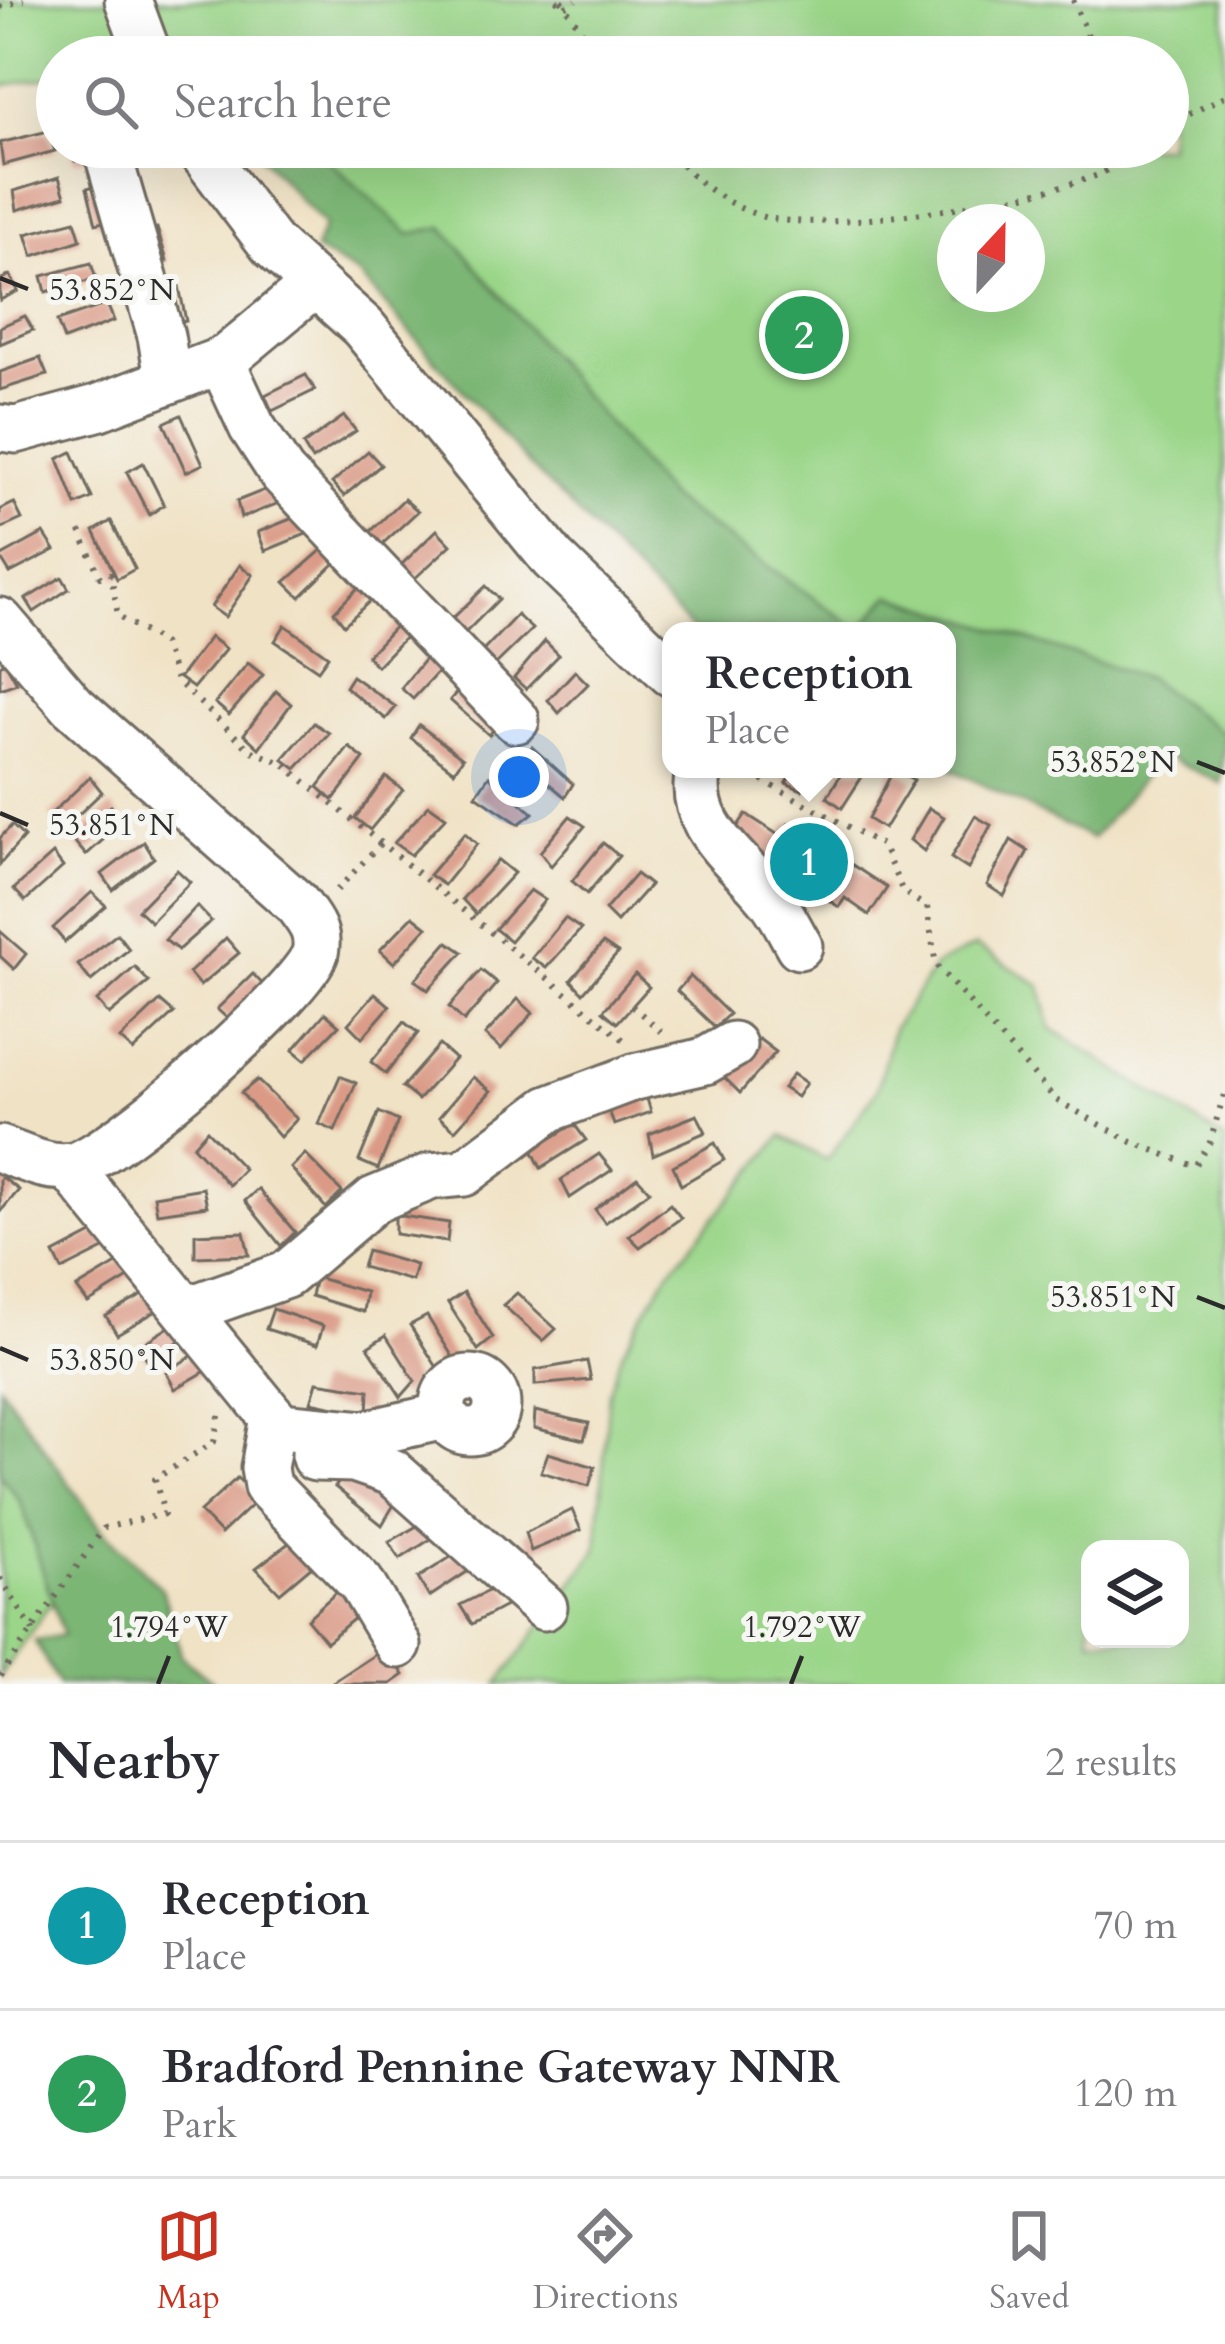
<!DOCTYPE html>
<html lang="en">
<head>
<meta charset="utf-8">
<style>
  :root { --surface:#fff; --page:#f2f2f3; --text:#2b2b33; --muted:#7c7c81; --line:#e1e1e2; --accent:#c8321e }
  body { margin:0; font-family:Cardo,serif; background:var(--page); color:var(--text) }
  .controls { position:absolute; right:36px; bottom:36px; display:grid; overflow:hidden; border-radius:24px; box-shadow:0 12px 48px #0002 }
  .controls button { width:108px; height:108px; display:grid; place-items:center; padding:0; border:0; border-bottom:3px solid var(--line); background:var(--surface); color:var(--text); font:60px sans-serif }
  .compass { position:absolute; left:937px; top:204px; width:108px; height:108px; border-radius:50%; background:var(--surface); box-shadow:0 12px 48px #0002; rotate:22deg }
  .you { position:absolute; left:519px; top:777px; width:42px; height:42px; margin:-30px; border:9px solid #fff; border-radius:50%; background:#1a73e8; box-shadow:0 0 0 18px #1a73e833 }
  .badge { display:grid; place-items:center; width:78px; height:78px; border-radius:50%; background:var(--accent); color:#fff; font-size:39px; font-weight:700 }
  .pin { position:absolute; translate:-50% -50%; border:6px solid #fff; box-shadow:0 3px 12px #0006 }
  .popup { position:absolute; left:662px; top:622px; width:294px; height:156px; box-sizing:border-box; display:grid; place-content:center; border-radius:24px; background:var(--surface); filter:drop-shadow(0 3px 9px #0005); font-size:39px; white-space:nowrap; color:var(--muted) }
  .popup b { font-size:45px; color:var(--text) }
  .popup::after { content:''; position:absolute; left:50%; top:100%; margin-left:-24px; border:24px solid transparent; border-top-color:var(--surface) }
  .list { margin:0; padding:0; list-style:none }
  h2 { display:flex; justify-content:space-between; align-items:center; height:156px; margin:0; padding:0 48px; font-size:51px }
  h2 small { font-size:39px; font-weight:400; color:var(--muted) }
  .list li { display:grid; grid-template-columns:78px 1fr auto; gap:36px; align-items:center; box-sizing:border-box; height:168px; padding:0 48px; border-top:3px solid var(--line) }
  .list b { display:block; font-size:45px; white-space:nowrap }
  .list p { margin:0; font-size:39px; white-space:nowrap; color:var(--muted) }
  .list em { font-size:39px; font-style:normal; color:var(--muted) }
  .icon { flex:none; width:66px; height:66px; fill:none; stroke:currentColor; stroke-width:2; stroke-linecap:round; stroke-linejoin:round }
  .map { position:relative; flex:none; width:1225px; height:1684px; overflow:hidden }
  .search { position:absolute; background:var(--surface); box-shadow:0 12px 48px #0002; left:36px; right:36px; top:36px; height:132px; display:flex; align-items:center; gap:30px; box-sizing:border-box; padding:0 42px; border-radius:66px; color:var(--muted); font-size:45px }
  .sheet { height:492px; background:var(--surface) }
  nav { display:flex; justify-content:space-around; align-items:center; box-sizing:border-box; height:168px; border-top:3px solid var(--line); background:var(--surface); font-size:33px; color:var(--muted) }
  nav a { display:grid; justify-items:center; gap:6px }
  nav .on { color:var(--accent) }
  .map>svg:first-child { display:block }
</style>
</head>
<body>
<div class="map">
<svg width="1225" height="1684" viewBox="0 0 1225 1684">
  <rect width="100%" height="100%" fill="#f6f6f2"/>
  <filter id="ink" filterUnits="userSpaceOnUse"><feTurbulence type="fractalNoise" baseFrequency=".00833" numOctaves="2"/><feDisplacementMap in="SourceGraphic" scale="24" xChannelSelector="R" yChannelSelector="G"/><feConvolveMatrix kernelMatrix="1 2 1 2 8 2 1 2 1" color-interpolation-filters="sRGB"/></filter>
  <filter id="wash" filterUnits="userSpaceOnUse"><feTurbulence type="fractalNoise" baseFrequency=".004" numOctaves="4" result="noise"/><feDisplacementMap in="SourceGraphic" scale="48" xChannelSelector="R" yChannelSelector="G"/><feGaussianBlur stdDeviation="2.7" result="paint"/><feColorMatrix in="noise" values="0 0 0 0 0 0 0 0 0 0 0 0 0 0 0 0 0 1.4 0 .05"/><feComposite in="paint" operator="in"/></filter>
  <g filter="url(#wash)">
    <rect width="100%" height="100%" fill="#f0e2c5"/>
    <g fill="#9ad588" stroke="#62805a" stroke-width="3" fill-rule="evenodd">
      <path d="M0,0H1225V735L1147,678L891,595L860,631L670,499L456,243L409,234L314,147H1168V57H57V76L0,86ZM955,222H1027V294H955Z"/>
      <path d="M976,946L1040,985L1051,1028L1225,1140V1684H498L597,1550L609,1391L621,1354L666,1276L782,1136L827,1160L877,1090L893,1029L936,965ZM1090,1549H1180V1639H1090Z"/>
      <polygon points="0,1386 102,1530 0,1676"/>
    </g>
    <g fill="#7bb674" stroke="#537050" stroke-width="3">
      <polygon points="252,147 314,147 409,234 443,227 670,499 860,630 890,595 1147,678 1225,735 1221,783 1162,755 1092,839 947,767 947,631 694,631 533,469 358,274 315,250 324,225"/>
      <polygon points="0,1386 102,1530 162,1589 182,1657 216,1684 58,1684 35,1641 63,1635 21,1503 0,1474"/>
    </g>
    <g id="blocks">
      <g fill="#da9a86">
        <polygon points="48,131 55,151 3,165 0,143"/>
        <polygon points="72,147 85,147 88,158 75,161"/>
        <polygon points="59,177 65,196 17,210 14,191"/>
        <polygon points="102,184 111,220 96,224 87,188"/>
        <polygon points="75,221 81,240 33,256 26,234"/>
        <polygon points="157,228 167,261 153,265 143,232"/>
        <polygon points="91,263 96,279 46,292 42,276"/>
        <polygon points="10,275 18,291 0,300 0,280"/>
        <polygon points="179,286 186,321 173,324 165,288"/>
        <polygon points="107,304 114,321 64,340 57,321"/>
        <polygon points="25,316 33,330 0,344 0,327"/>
        <polygon points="40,358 47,375 0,390 0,372"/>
        <polygon points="306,375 315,390 272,411 265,395"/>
        <polygon points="181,415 203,464 186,472 164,423"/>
        <polygon points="344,416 356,431 312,460 303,445"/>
        <polygon points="368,451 381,465 344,496 332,483"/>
        <polygon points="72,452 92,498 76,505 58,459"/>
        <polygon points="143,463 164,505 149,515 127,472"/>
        <polygon points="285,482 292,498 241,518 237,501"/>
        <polygon points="404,499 418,511 379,547 368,534"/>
        <polygon points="14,503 22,519 0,529 0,510"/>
        <polygon points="308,512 316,530 265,551 258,532"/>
        <polygon points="111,521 135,569 117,579 94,531"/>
        <polygon points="437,530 451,545 412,581 399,567"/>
        <polygon points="44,533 55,550 10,573 0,557"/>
        <polygon points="324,548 337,561 300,597 285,582"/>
        <polygon points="240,565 253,575 225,617 211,607"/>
        <polygon points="371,575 384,588 344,625 334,612"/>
        <polygon points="62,577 69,589 34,612 26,599"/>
        <polygon points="486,586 499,599 464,634 452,619"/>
        <polygon points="517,615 532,629 496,664 483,651"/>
        <polygon points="400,621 411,631 377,666 367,656"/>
        <polygon points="285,625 328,656 318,670 275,641"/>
        <polygon points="210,637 226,649 193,688 179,678"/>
        <polygon points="545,641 559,655 526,689 514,678"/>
        <polygon points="433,649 447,662 413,699 401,688"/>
        <polygon points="5,662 17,683 0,689 0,665"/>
        <polygon points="248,663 263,675 229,715 215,703"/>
        <polygon points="575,671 588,684 559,713 548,700"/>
        <polygon points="352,676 396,707 386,719 345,687"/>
        <polygon points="462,686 500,722 489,735 450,700"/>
        <polygon points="276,691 291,704 259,748 244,734"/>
        <polygon points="314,723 329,733 296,769 283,759"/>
        <polygon points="419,725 463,758 454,771 411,738"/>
        <polygon points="349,747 364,759 333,800 318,787"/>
        <polygon points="532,747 573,784 565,797 521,760"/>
        <polygon points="794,769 813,769 802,790 786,783"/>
        <polygon points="844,769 867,769 842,808 827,797"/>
        <polygon points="894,769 914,780 884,829 868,819"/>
        <polygon points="489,776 533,813 519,824 476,795"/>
        <polygon points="90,777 102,792 62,830 50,815"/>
        <polygon points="386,777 403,790 370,830 355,818"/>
        <polygon points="429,805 446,817 411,855 394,843"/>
        <polygon points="111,806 124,821 86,855 73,840"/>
        <polygon points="929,808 944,817 924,851 910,840"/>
        <polygon points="746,814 780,836 789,823 887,888 869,915 845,898 839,907 731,836"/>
        <polygon points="570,816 585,826 551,866 540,852"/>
        <polygon points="975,816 991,825 968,869 951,858"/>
        <polygon points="12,825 24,837 0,864 0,838"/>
        <polygon points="465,833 477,844 444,885 429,875"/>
        <polygon points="1011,840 1028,851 1004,896 987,885"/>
        <polygon points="144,842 154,858 113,890 102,874"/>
        <polygon points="603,843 619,856 587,894 572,881"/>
        <polygon points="53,854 63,867 25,901 14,889"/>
        <polygon points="498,860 514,873 476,914 462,899"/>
        <polygon points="177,870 190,882 151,922 138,910"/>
        <polygon points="636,874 650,885 617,922 605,910"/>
        <polygon points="530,890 545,900 510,941 495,929"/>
        <polygon points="92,892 106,906 65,942 53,928"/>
        <polygon points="197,906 211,921 178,950 165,940"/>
        <polygon points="413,916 427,927 394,963 380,950"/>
        <polygon points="565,918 581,929 546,968 532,958"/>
        <polygon points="0,931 26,954 14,969 0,956"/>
        <polygon points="117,934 129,949 91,981 78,965"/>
        <polygon points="226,938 239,953 200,986 189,973"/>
        <polygon points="448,942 463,952 428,990 415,980"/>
        <polygon points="603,943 618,953 583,993 571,980"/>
        <polygon points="135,967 149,982 109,1015 97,1001"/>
        <polygon points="481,970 497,983 464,1021 449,1007"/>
        <polygon points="253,974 265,987 230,1021 217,1009"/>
        <polygon points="635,974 649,987 617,1023 603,1011"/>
        <polygon points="690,976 729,1014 715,1027 677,991"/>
        <polygon points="375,993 390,1006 362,1038 348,1024"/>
        <polygon points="518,999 533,1013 501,1049 485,1035"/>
        <polygon points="160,1001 174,1013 133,1051 120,1039"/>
        <polygon points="325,1013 339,1025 305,1060 293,1050"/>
        <polygon points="404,1022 418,1033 386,1074 371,1062"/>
        <polygon points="759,1039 776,1052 740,1093 724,1077"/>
        <polygon points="439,1045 455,1059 418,1100 402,1087"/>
        <polygon points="793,1074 806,1083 797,1097 783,1088"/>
        <polygon points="340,1076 356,1083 335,1131 319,1124"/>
        <polygon points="473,1077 491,1091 455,1130 439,1117"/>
        <polygon points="257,1080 297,1119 280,1137 241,1093"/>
        <polygon points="645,1092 651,1112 614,1125 607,1105"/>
        <polygon points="379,1112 398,1121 378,1169 359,1161"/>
        <polygon points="697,1115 706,1132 653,1155 649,1134"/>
        <polygon points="574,1124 586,1140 541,1168 532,1150"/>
        <polygon points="207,1130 244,1169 229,1185 193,1146"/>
        <polygon points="715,1143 724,1160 681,1185 673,1166"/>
        <polygon points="305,1154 342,1192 326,1208 291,1168"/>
        <polygon points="599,1154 612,1170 570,1198 561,1180"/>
        <polygon points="2,1177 19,1190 0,1212 0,1180"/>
        <polygon points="637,1177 650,1191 605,1223 595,1209"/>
        <polygon points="203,1188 207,1206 157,1213 154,1196"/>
        <polygon points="258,1189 295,1232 281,1246 245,1201"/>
        <polygon points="670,1204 681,1218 640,1247 629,1236"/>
        <polygon points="395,1215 449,1223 447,1242 395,1234"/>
        <polygon points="98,1231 108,1247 62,1270 54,1254"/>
        <polygon points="244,1232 249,1255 195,1257 195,1234"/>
        <polygon points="367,1251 416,1265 412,1281 362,1267"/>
        <polygon points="125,1259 135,1274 88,1303 77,1288"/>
        <polygon points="315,1277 366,1292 363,1312 311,1296"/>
        <polygon points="155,1288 165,1306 117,1334 106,1316"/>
        <polygon points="464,1292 493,1338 478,1350 448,1303"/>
        <polygon points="517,1293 556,1329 543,1341 503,1305"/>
        <polygon points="273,1309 323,1326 317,1345 266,1329"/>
        <polygon points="427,1316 456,1362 440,1372 410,1325"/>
        <polygon points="180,1320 189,1335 148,1361 139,1346"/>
        <polygon points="386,1335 415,1381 401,1397 368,1347"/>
        <polygon points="208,1346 221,1362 175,1389 166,1372"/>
        <polygon points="587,1361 591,1380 535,1385 535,1370"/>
        <polygon points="317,1382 369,1390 368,1414 311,1402"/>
        <polygon points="535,1411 589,1423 584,1440 534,1428"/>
        <polygon points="548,1453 595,1467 589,1486 541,1472"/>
        <polygon points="349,1470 395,1503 382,1525 335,1487"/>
        <polygon points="237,1478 259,1498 221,1534 200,1512"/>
        <polygon points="572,1510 581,1530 531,1551 525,1533"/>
        <polygon points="433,1517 443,1531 400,1559 389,1542"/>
        <polygon points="298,1536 319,1560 280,1593 256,1568"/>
        <polygon points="468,1546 479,1564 429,1597 418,1578"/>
        <polygon points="349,1581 368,1607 326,1642 307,1619"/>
        <polygon points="504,1583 515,1601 472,1624 460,1605"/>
        <polygon points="385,1648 404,1675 391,1684 330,1684"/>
      </g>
    </g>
  </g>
  <g filter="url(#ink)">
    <use href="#blocks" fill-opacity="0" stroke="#706b61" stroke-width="3"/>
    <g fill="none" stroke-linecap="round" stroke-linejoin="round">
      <g stroke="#706b61" stroke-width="51">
        <g id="minor">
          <polyline points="128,0 149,57"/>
          <polyline points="106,147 161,336 168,378"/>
          <polyline points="198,147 272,245 363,327 553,559 671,673"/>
          <polyline points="221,360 252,427 282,473 516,720"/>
          <polyline points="0,428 16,430 97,408 225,359 314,285"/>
          <path d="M0,621L73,706L296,903C308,919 320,932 315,953C304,991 112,1159 72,1166C47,1170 23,1157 0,1149"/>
          <path d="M699,769C686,826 737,857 769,897C781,911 789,929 799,946"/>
          <polyline points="69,1167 280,1426 364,1434 444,1416"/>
          <polyline points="187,1310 286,1275 374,1200 432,1176 464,1173 549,1109 634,1077 705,1061 733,1045"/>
          <circle cx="470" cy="1405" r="27"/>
          <polyline points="273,1417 264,1468 267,1486 361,1583 398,1645"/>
          <polyline points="315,1452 315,1458 354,1459 392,1472 544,1607"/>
        </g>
      </g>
      <g stroke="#706b61" stroke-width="6" stroke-dasharray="3 9" stroke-linecap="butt">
        <polyline points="556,0 564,7 576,0"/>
        <polyline points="561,0 599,57"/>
        <polyline points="1073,0 1097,57"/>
        <polyline points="0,7 24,0"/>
        <polyline points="1168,125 1225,96"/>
        <path d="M666,147C692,178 721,203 761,216C824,236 1034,199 1098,175C1111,170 1124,156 1135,147"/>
        <polyline points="80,531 100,577 111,574 118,616 163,643 177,681 250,750 282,763 625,1041"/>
        <polyline points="741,769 882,845 903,892 927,907 936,965 1056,1100 1132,1142 1195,1166 1210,1142 1225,1091"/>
        <polyline points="337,890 381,843"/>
        <polyline points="632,1006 663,1033"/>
        <polyline points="0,1578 34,1632"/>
        <polyline points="0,1676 104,1528 164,1514 155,1479 214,1442 220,1411"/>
      </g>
      <use href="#minor" stroke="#fff" stroke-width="45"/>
    </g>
  </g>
  <path fill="none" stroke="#2b2b2b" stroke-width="4.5" d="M0,278L28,289M1197,762L1225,773M0,813L28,825M1197,1297L1225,1308M0,1348L28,1360M158,1684L169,1656M791,1684L802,1656"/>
  <g font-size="30" text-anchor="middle" fill="#2b2b2b" stroke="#f6f6f2" stroke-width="10" stroke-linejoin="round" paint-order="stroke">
    <text x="112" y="300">53.852°N</text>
    <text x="1113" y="772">53.852°N</text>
    <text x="112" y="835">53.851°N</text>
    <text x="1113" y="1307">53.851°N</text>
    <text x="112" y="1370">53.850°N</text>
    <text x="169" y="1637">1.794°W</text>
    <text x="802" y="1637">1.792°W</text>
  </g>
</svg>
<div class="controls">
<button><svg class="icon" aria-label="layers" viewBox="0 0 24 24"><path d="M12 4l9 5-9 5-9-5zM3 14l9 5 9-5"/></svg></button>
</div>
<svg class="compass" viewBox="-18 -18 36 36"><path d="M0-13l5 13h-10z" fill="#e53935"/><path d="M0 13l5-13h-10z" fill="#7c7c81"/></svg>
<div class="you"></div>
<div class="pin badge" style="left:809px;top:862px;background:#0f9aa8">1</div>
<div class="popup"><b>Reception</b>Place</div>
<div class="pin badge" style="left:804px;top:335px;background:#2e9e5b">2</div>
<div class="search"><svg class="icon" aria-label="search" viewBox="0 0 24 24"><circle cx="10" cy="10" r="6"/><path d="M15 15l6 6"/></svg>Search here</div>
</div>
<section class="sheet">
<h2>Nearby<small>2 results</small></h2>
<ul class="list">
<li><span class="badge" style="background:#0f9aa8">1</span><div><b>Reception</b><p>Place</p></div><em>70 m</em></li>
<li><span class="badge" style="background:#2e9e5b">2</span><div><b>Bradford Pennine Gateway NNR</b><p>Park</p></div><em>120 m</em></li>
</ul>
</section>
<nav>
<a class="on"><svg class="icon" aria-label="map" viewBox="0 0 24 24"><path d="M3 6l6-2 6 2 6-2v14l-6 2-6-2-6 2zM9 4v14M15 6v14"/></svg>Map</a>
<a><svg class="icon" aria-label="directions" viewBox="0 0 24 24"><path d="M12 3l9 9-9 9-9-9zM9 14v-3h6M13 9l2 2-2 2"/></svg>Directions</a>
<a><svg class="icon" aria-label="saved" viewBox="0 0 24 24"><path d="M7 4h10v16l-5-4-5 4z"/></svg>Saved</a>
</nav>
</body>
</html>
